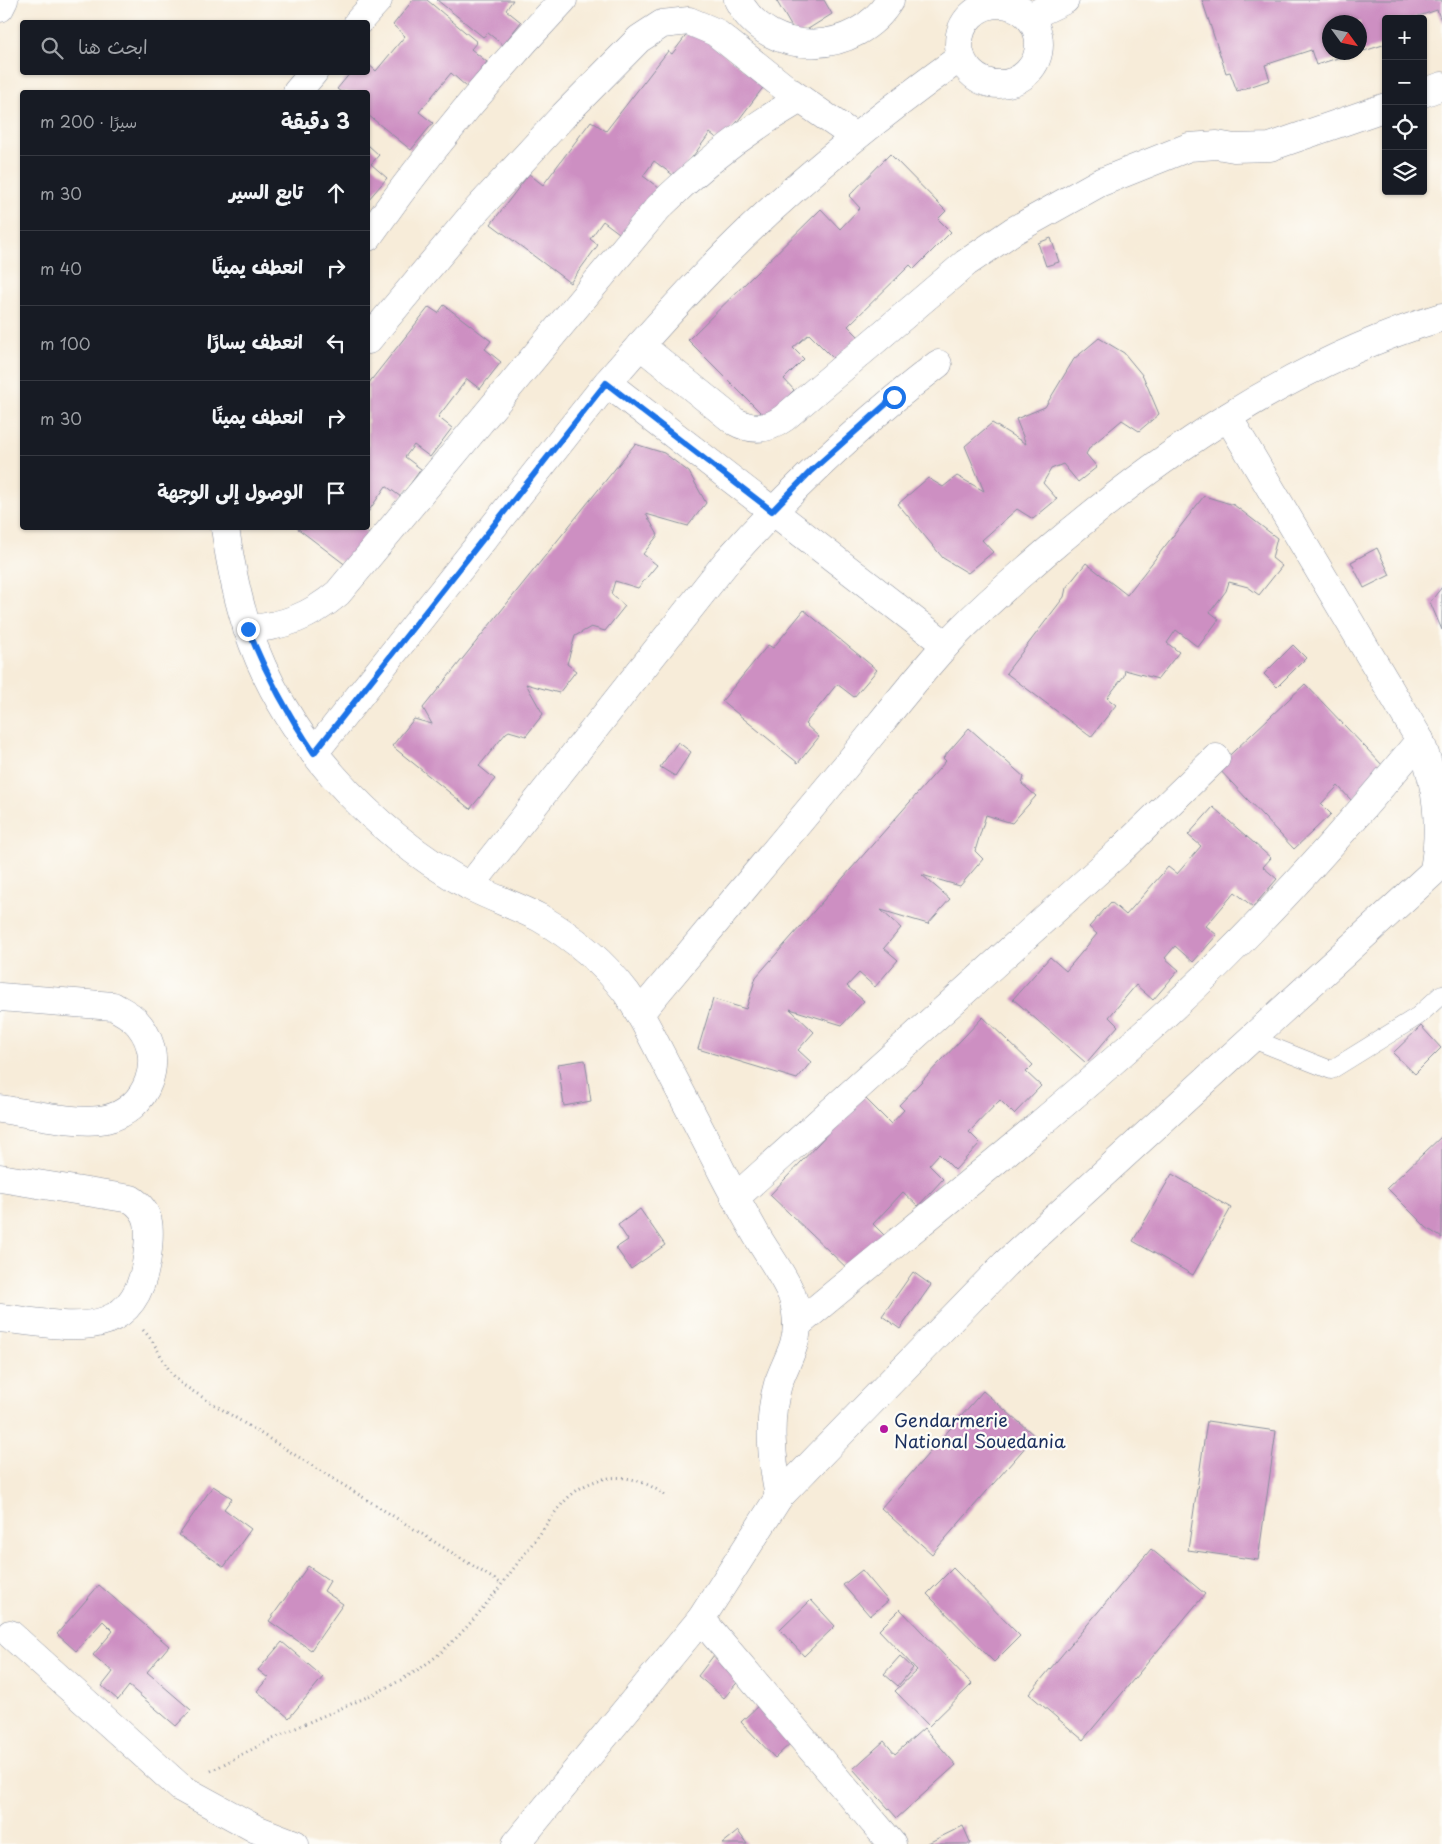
<!DOCTYPE html>
<html lang="ar">
<head>
<meta charset="utf-8">
<style>
  :root { --surface:#171b24; --page:#242831; --text:#f1f3f6; --muted:#9ea1a6; --line:#363941 }
  body { margin:0; font-family:"Playpen Sans","Playpen Sans Arabic",sans-serif; background:var(--page); color:var(--text); direction:rtl }
  .controls { position:absolute; right:15px; top:15px; display:grid; overflow:hidden; border-radius:5px; box-shadow:0 1px 4px #0004 }
  .controls button { width:45px; height:45px; display:grid; place-items:center; padding:0; border:0; border-bottom:1px solid var(--line); background:var(--surface); color:var(--text); font:25px sans-serif }
  .compass { position:absolute; left:1322px; top:15px; width:45px; height:45px; border-radius:50%; background:var(--surface); box-shadow:0 1px 4px #0004; rotate:123deg }
  .stop { position:absolute; width:15px; height:15px; margin:-11px; border:4px solid #1a73e8; border-radius:50%; background:#fff }
  .stop.end { background:#1a73e8; border-color:#fff; box-shadow:0 1px 5px #0008 }
  .list { margin:0; padding:0; list-style:none }
  h2 { display:flex; justify-content:space-between; align-items:center; height:65px; margin:0; padding:0 20px; font-size:21px }
  h2 small { font-size:16px; font-weight:400; color:var(--muted) }
  .list li { display:grid; grid-template-columns:32px 1fr auto; gap:15px; align-items:center; box-sizing:border-box; height:75px; padding:0 20px; border-top:1px solid var(--line) }
  .list b { display:block; font-size:19px; white-space:nowrap }
  .list em { font-size:16px; font-style:normal; color:var(--muted) }
  .icon { flex:none; width:28px; height:28px; fill:none; stroke:currentColor; stroke-width:2; stroke-linecap:round; stroke-linejoin:round }
  .map { position:relative; flex:none; width:1442px; height:1844px; overflow:hidden; direction:ltr }
  .search { position:absolute; background:var(--surface); box-shadow:0 1px 4px #0004; left:20px; top:20px; width:350px; height:55px; display:flex; align-items:center; gap:12px; box-sizing:border-box; padding:0 18px; border-radius:5px; color:var(--muted); font-size:19px }
  .panel { position:absolute; background:var(--surface); box-shadow:0 1px 4px #0004; left:20px; top:90px; width:350px; height:440px; border-radius:5px; direction:rtl }
  .map>svg:first-child { display:block }
</style>
</head>
<body>
<div class="map">
<svg width="1442" height="1844" viewBox="0 0 1442 1844">
  <rect width="100%" height="100%" fill="#fdfcf7"/>
  <filter id="ink" filterUnits="userSpaceOnUse"><feTurbulence type="fractalNoise" baseFrequency=".02" numOctaves="2"/><feDisplacementMap in="SourceGraphic" scale="10" xChannelSelector="R" yChannelSelector="G"/><feConvolveMatrix kernelMatrix="1 2 1 2 8 2 1 2 1" color-interpolation-filters="sRGB"/></filter>
  <filter id="wash" filterUnits="userSpaceOnUse"><feTurbulence type="fractalNoise" baseFrequency=".0096" numOctaves="4" result="noise"/><feDisplacementMap in="SourceGraphic" scale="20" xChannelSelector="R" yChannelSelector="G"/><feGaussianBlur stdDeviation="1.12" result="paint"/><feColorMatrix in="noise" values="0 0 0 0 0 0 0 0 0 0 0 0 0 0 0 0 0 1.4 0 .05"/><feComposite in="paint" operator="in"/></filter>
  <g filter="url(#wash)">
    <rect width="100%" height="100%" fill="#f7ecd9"/>
    <g id="blocks">
      <g fill="#cd8fc2">
        <polygon points="413,0 427,0 477,42 471,49 487,62 467,87 451,73 419,112 433,123 411,150 368,115 368,92 341,92 337,89 351,72 368,72 368,64 376,71 405,36 393,25"/>
        <polygon points="437,0 513,0 506,10 521,22 503,45 488,33 483,37"/>
        <polygon points="776,0 824,0 832,14 797,36"/>
        <polygon points="1202,0 1442,0 1442,23 1437,10 1410,19 1386,19 1386,44 1364,51 1360,37 1360,22 1330,22 1330,52 1344,52 1344,56 1316,65 1311,50 1265,65 1270,80 1237,91 1230,72 1226,73"/>
        <polygon points="691,29 765,85 722,142 710,133 677,178 654,161 643,176 659,188 623,236 603,221 590,239 598,245 570,283 491,224 529,174 543,185 591,121 606,131 668,51 672,54"/>
        <polygon points="368,145 379,155 371,164 387,178 368,200"/>
        <polygon points="890,154 946,211 938,219 951,232 914,269 910,265 848,326 859,337 835,360 809,334 793,348 804,359 784,379 794,390 766,418 688,340 821,209 840,229 860,208 849,196"/>
        <polygon points="1051,238 1059,262 1046,266 1038,243"/>
        <polygon points="444,305 491,341 485,349 501,362 480,389 467,379 438,417 452,428 430,457 414,445 405,457 421,469 401,497 386,486 368,512 368,384 429,307 438,313"/>
        <polygon points="1099,338 1124,353 1143,376 1159,414 1139,431 1122,420 1090,447 1086,454 1097,467 1078,482 1063,464 1051,469 1043,483 1057,499 1033,519 1017,509 982,540 993,552 968,573 943,558 898,504 928,478 943,487 957,476 984,491 965,446 992,423 1026,444 1016,419 1045,407 1074,359"/>
        <polygon points="635,444 664,453 689,472 706,503 688,526 646,514 658,535 643,554 657,565 638,588 615,581 611,594 625,606 605,631 591,627 575,636 567,664 576,671 559,693 526,684 543,714 526,736 509,731 506,733 479,766 495,779 470,809 392,746 414,719 432,724 423,708"/>
        <polygon points="1204,496 1234,505 1277,538 1272,558 1282,566 1259,595 1248,587 1229,582 1226,591 1210,612 1219,619 1198,647 1176,630 1167,643 1179,652 1158,679 1125,670 1124,676 1107,698 1116,705 1091,737 1006,673 1064,597 1066,588 1086,563 1127,595"/>
        <polygon points="297,528 361,528 371,535 347,566"/>
        <polygon points="1377,548 1390,575 1364,588 1351,562"/>
        <polygon points="1442,587 1442,630 1430,602"/>
        <polygon points="804,610 877,670 854,697 837,684 805,724 819,737 798,763 722,701 768,645 773,648"/>
        <polygon points="1293,645 1306,658 1277,687 1264,674"/>
        <polygon points="1305,684 1385,768 1351,800 1338,786 1321,804 1331,814 1294,849 1217,767"/>
        <polygon points="969,728 1024,777 1022,784 1036,796 1012,823 986,815 975,851 983,859 960,886 922,875 950,899 928,924 881,910 901,928 884,948 898,960 875,987 859,973 847,986 864,1001 842,1025 790,1009 814,1032 798,1050 811,1062 797,1079 698,1049 713,999 746,1009 756,977 946,761 943,758"/>
        <polygon points="678,742 691,752 675,776 660,767"/>
        <polygon points="1213,807 1271,858 1263,867 1277,879 1253,907 1235,892 1206,926 1217,935 1193,962 1175,946 1165,958 1179,970 1153,1000 1136,985 1109,1017 1118,1026 1086,1063 1013,999 1050,957 1066,971 1097,934 1089,927 1111,902 1126,915 1168,867 1177,874 1201,846 1188,835"/>
        <polygon points="983,1017 1033,1065 1026,1072 1041,1086 1014,1114 1000,1100 969,1132 980,1143 955,1170 939,1154 929,1165 943,1179 918,1206 903,1192 873,1224 884,1235 850,1271 770,1195 863,1096 891,1124 904,1110 899,1105"/>
        <polygon points="1421,1026 1441,1048 1415,1074 1393,1053"/>
        <polygon points="585,1060 591,1101 564,1106 558,1064"/>
        <polygon points="1442,1136 1442,1238 1427,1228 1387,1188"/>
        <polygon points="1172,1174 1231,1208 1193,1275 1133,1241"/>
        <polygon points="640,1209 665,1245 631,1269 616,1248 628,1240 618,1225"/>
        <polygon points="913,1272 931,1285 900,1329 882,1316"/>
        <polygon points="983,1391 1035,1436 932,1554 881,1508"/>
        <polygon points="1207,1421 1276,1431 1258,1560 1188,1550"/>
        <polygon points="213,1486 232,1498 224,1509 251,1529 224,1567 179,1535"/>
        <polygon points="1151,1549 1205,1594 1083,1740 1029,1694"/>
        <polygon points="308,1566 330,1581 324,1591 343,1604 311,1650 269,1621"/>
        <polygon points="953,1568 1020,1636 994,1662 927,1594"/>
        <polygon points="862,1570 888,1601 870,1616 843,1585"/>
        <polygon points="99,1585 169,1646 147,1672 191,1710 176,1726 129,1686 118,1700 102,1686 113,1672 93,1655 113,1631 103,1621 76,1651 57,1634"/>
        <polygon points="811,1600 835,1626 804,1656 780,1630"/>
        <polygon points="900,1609 972,1684 929,1726 895,1691 917,1670 879,1630"/>
        <polygon points="282,1642 323,1677 289,1718 257,1691 268,1678 258,1670"/>
        <polygon points="714,1655 741,1678 724,1698 698,1676"/>
        <polygon points="900,1656 913,1668 898,1686 884,1674"/>
        <polygon points="762,1702 796,1738 775,1758 741,1722"/>
        <polygon points="924,1728 956,1765 897,1818 853,1769 884,1741 895,1754"/>
        <polygon points="963,1826 971,1844 926,1844"/>
        <polygon points="738,1831 747,1844 722,1844"/>
      </g>
    </g>
  </g>
  <g filter="url(#ink)">
    <use href="#blocks" fill-opacity="0" stroke="#898e9c" stroke-width="1"/>
    <g fill="none" stroke-linecap="round" stroke-linejoin="round">
      <g stroke="#898e9c" stroke-width="19">
        <polyline id="service" points="1250,1038 1331,1070 1418,1016 1442,994"/>
      </g>
      <g stroke="#898e9c" stroke-width="29">
        <g id="minor">
          <path d="M738,0C769,60 857,56 890,0"/>
          <circle cx="999" cy="44" r="40"/>
          <polyline points="1029,17 1065,0"/>
          <polyline points="358,22 378,0"/>
          <polyline points="297,92 314,72"/>
          <polyline points="1423,93 1442,86"/>
          <path d="M368,237C427,153 492,75 563,0"/>
          <polyline points="368,340 474,213 564,115 639,39 662,24 689,21 715,32 789,91 855,137"/>
          <path d="M640,345L734,421C752,431 768,430 784,418L966,263L1013,231L1099,183L1189,147L1217,145L1234,148L1270,147L1386,107"/>
          <polyline points="607,383 946,645"/>
          <path d="M1228,417L1420,740C1437,784 1442,824 1434,870"/>
          <path d="M225,528C230,561 236,595 247,627C283,737 369,830 469,886C492,898 517,906 540,918C573,937 603,962 626,992C641,1013 652,1037 664,1060C682,1094 699,1128 717,1162C729,1187 743,1211 757,1236C767,1253 779,1269 788,1287C794,1297 796,1310 797,1321C798,1345 785,1363 778,1384C767,1421 772,1460 779,1497"/>
          <path d="M247,629C283,627 311,616 338,593L658,208C701,165 747,130 800,99"/>
          <path d="M314,753L607,383C645,339 684,296 725,254C797,181 878,117 961,57"/>
          <path d="M470,886L728,560C792,488 861,423 938,364"/>
          <path d="M0,997L113,1006C123,1012 133,1016 140,1026C166,1059 148,1110 106,1119C80,1125 28,1113 0,1109"/>
          <path d="M640,1013C708,931 776,849 845,767C878,727 910,685 945,646C975,613 1011,583 1044,554C1161,454 1293,362 1442,317"/>
          <path d="M0,1178L131,1199C151,1212 150,1228 148,1249C139,1346 72,1326 0,1318"/>
          <polyline points="735,1198 1119,852 1216,758"/>
          <path d="M797,1325C917,1225 1040,1128 1156,1023C1252,936 1338,840 1420,740"/>
          <polyline points="701,1619 892,1844"/>
          <polyline points="10,1634 181,1788 256,1829 295,1844"/>
        </g>
      </g>
      <g stroke="#898e9c" stroke-width="29">
        <g id="secondary">
          <polyline points="0,8 4,0"/>
          <polyline points="516,1844 701,1619 779,1497 1005,1264 1442,864"/>
        </g>
      </g>
      <g stroke="#898e9c" stroke-width="3" stroke-dasharray="1 4" stroke-linecap="butt">
        <path d="M143,1330C161,1348 161,1366 183,1385L502,1584"/>
        <path d="M211,1771C248,1751 285,1732 323,1716C362,1699 399,1685 433,1659C474,1626 504,1580 536,1539C550,1520 563,1497 584,1486C613,1471 640,1477 665,1495"/>
      </g>
      <use href="#service" stroke="#fff" stroke-width="18"/>
      <use href="#minor" stroke="#fff" stroke-width="28"/>
      <use href="#secondary" stroke="#fff" stroke-width="28"/>
    </g>
  </g>
  <g fill="none" stroke-linecap="round" stroke-linejoin="round" filter="url(#ink)">
    <path stroke="#1a73e8" stroke-width="6" d="M248,629C266,674 287,713 314,753L606,383L772,511L811,471L894,397"/>
  </g>
  <circle fill="#b5179e" stroke="#fdfcf7" stroke-width="2" cx="884" cy="1429" r="5"/>
  <g text-anchor="middle" dominant-baseline="central" stroke-width="4.5" stroke-linejoin="round" paint-order="stroke">
    <g font-size="18" fill="#1b2f5e" stroke="#fdfcf7" text-anchor="start">
      <text x="894" y="1419">Gendarmerie<tspan x="894" dy="21">National Souedania</tspan></text>
    </g>
  </g>
</svg>
<div class="controls">
<button>+</button>
<button>−</button>
<button><svg class="icon" aria-label="locate" viewBox="0 0 24 24"><circle cx="12" cy="12" r="6"/><path d="M12 2v4M12 18v4M2 12h4M18 12h4"/></svg></button>
<button><svg class="icon" aria-label="layers" viewBox="0 0 24 24"><path d="M12 4l9 5-9 5-9-5zM3 14l9 5 9-5"/></svg></button>
</div>
<svg class="compass" viewBox="-18 -18 36 36"><path d="M0-13l5 13h-10z" fill="#e53935"/><path d="M0 13l5-13h-10z" fill="#9ea1a6"/></svg>
<div class="stop" style="left:894px;top:397px"></div>
<div class="stop end" style="left:248px;top:629px"></div>
<div class="search"><svg class="icon" aria-label="search" viewBox="0 0 24 24"><circle cx="10" cy="10" r="6"/><path d="M15 15l6 6"/></svg>ابحث هنا</div>
<section class="panel">
<h2>3 دقيقة<small>سيرًا · 200 m</small></h2>
<ul class="list">
<li><svg class="icon" aria-label="ahead" viewBox="0 0 24 24"><path d="M12 20V5M6 11l6-6 6 6"/></svg><div><b>تابع السير</b></div><em>30 m</em></li>
<li><svg class="icon" aria-label="right" viewBox="0 0 24 24"><path d="M7 20v-9h11M14 6l5 5-5 5"/></svg><div><b>انعطف يمينًا</b></div><em>40 m</em></li>
<li><svg class="icon" aria-label="left" viewBox="0 0 24 24"><path d="M17 20v-9H6M10 6l-5 5 5 5"/></svg><div><b>انعطف يسارًا</b></div><em>100 m</em></li>
<li><svg class="icon" aria-label="right" viewBox="0 0 24 24"><path d="M7 20v-9h11M14 6l5 5-5 5"/></svg><div><b>انعطف يمينًا</b></div><em>30 m</em></li>
<li><svg class="icon" aria-label="arrive" viewBox="0 0 24 24"><path d="M6 21V4h12l-3 4 3 4H6"/></svg><div><b>الوصول إلى الوجهة</b></div></li>
</ul>
</section>
</div>
</body>
</html>
